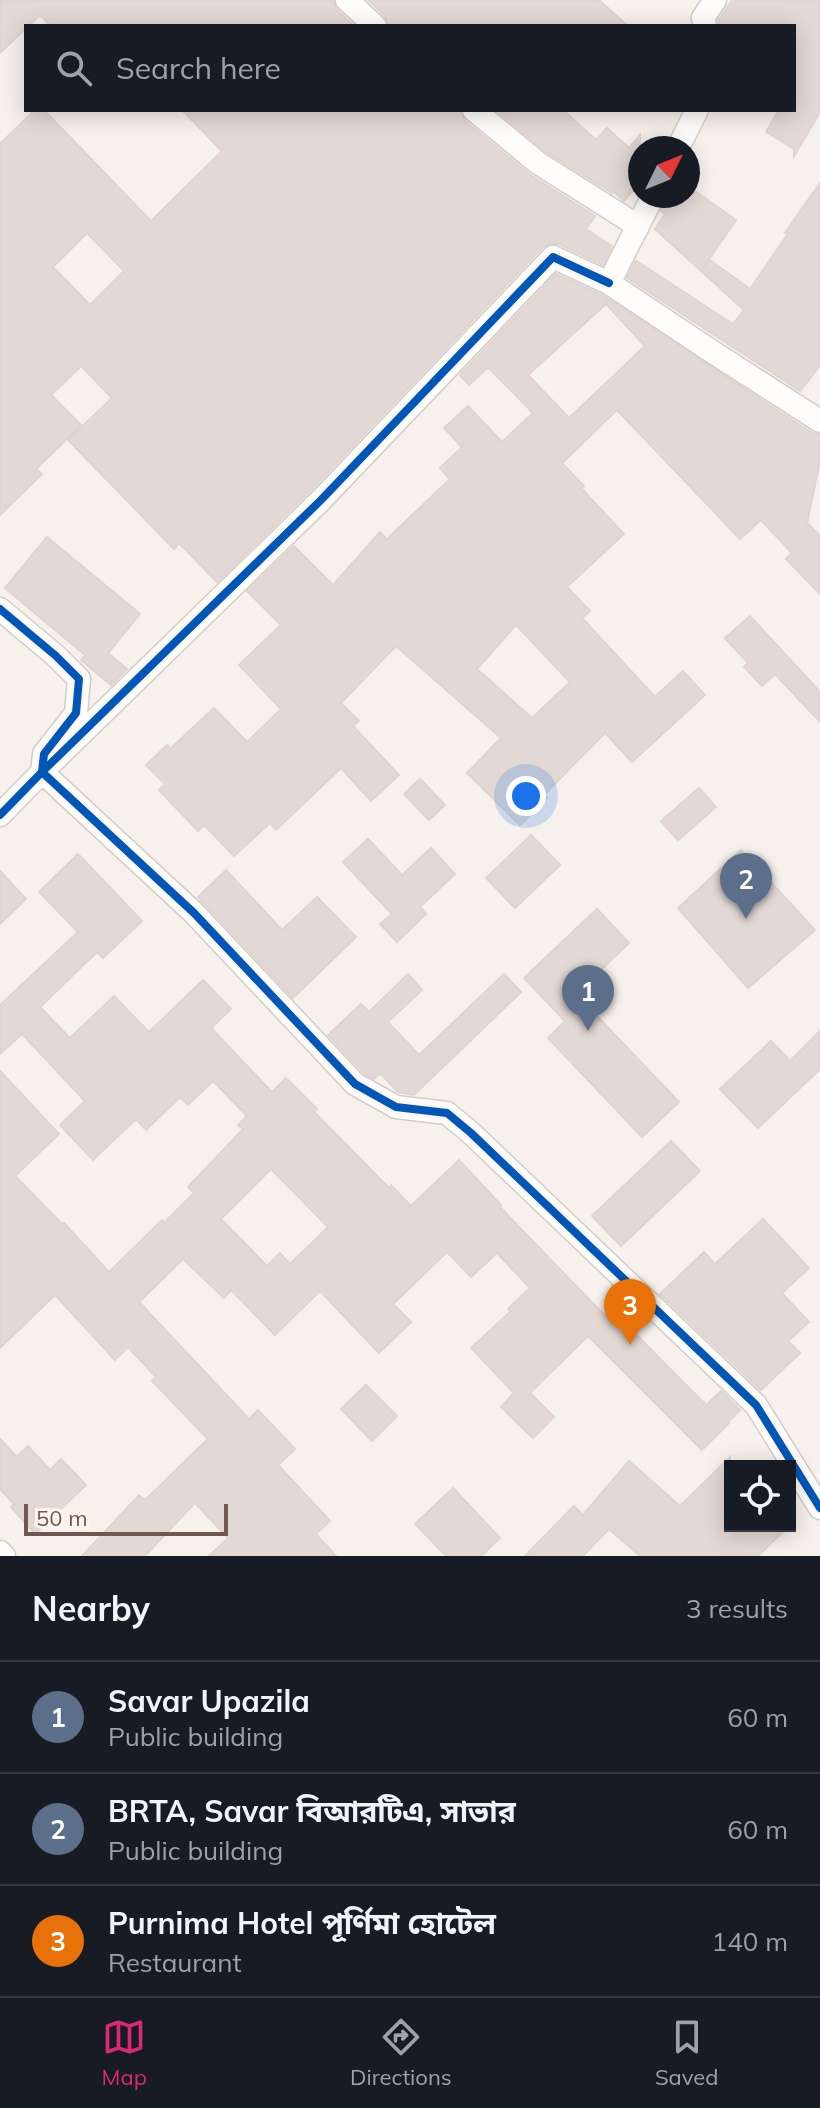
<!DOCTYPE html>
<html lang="en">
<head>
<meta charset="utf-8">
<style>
  :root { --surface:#171b24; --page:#20242c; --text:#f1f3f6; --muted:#9ea1a6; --line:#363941; --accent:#db2777 }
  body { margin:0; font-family:Mulish,"Noto Sans Bengali",sans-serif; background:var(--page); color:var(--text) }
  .controls { position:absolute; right:24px; bottom:24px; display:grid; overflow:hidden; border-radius:0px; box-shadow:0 4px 20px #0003 }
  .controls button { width:72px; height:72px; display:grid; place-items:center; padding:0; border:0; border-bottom:2px solid var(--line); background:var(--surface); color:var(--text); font:40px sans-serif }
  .compass { position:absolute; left:628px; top:136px; width:72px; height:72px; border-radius:50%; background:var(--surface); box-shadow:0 4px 20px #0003; rotate:47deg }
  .scale { position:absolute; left:24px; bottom:20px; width:204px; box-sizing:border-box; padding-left:8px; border:4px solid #73574e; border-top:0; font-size:22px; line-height:28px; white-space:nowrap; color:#73574e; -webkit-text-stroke:6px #fdf6ee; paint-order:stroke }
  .you { position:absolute; left:526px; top:796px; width:28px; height:28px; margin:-20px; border:6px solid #fff; border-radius:50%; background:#1a73e8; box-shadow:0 0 0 12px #1a73e833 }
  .badge { display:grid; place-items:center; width:52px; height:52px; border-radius:50%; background:var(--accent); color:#fff; font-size:26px; font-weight:700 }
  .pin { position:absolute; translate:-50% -66px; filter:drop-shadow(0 2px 4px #0008) }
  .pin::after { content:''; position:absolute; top:42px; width:28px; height:24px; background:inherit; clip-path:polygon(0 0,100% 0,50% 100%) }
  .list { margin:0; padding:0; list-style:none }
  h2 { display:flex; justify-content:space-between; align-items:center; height:104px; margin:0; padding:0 32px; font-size:34px }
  h2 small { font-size:26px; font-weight:400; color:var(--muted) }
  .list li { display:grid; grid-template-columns:52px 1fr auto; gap:24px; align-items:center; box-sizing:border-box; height:112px; padding:0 32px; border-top:2px solid var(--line) }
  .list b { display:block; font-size:30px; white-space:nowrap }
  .list p { margin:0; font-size:26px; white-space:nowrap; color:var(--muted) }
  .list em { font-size:26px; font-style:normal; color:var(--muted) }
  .icon { flex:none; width:44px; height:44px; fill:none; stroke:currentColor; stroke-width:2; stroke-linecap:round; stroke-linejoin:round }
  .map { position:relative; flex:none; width:820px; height:1556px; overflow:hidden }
  .search { position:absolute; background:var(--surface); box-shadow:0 4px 20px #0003; left:24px; right:24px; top:24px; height:88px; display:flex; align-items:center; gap:20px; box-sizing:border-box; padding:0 28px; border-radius:0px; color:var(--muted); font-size:30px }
  .sheet { height:440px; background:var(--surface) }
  nav { display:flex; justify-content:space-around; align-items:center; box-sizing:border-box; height:112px; border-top:2px solid var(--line); background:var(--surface); font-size:22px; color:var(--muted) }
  nav a { display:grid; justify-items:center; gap:4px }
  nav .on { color:var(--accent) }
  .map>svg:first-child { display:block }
</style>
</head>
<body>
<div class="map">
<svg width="820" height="1556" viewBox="0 0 820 1556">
  <rect width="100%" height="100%" fill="#f7f1ec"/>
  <g fill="#e3d9d4" stroke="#dfd4cf" stroke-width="2" fill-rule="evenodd">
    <polygon points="0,0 333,0 337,10 354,26 51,26 40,15 0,53"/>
    <polygon points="368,0 599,0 628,26 389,26 385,16"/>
    <polygon points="732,0 820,0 820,112 794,156 794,149 766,132 779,110 794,110 794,26 719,26 718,21"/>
    <path d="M35,110H44L151,221L222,151L182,110H460L465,121L529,174L595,216L586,229L612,246L603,265L559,244H550L543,247L311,490L217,582L179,543L174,549L68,440L112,398L81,366L51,395L81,425L36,469L42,474L0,515V144ZM87,233L124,271L90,305L53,267Z"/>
    <polygon points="496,110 563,110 596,140 607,128 629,148 640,135 640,183 624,201 613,191 612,193 546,152"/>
    <polygon points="820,183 820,365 800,391 627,278 636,261 733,324 744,310 701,271 710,260 750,289 788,234 785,233"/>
    <polygon points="688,186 736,220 701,271 655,229 665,214 661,211 667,196 688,196"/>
    <path d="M556,274L602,295L812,433L820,435V461L807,523L820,536V594L786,559L792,553L761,520L740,539L617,410L562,463L584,486L581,488L624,534L567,587L590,611L582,618L655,697L683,671L705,695L632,762L605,733L544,795L547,798L520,825L467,773L501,738L396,646L341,703L359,721L353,726L399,775L371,801L341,768L276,830L270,823L234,856L204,825L198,831L159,790L165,784L146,765L167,745L170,749L214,708L247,742L281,709L239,665L281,625L247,591L294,546L333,585L380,532L387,539L450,479L440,468L462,447L444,428L468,406L502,442L533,413L488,367L469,385L460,375ZM606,304L645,346L569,418L528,375ZM516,625L570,682L532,718L477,669Z"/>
    <polygon points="47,537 140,614 108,653 127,669 111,685 81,660 85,655 5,588"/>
    <polygon points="750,616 820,692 820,722 775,674 762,686 744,667 748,663 725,638"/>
    <polygon points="420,779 445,805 429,820 404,794"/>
    <polygon points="699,788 716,807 678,840 661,821"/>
    <polygon points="531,835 560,865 515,908 486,878"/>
    <polygon points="368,839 402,875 431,848 455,874 420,907 426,914 397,942 380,924 392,914 343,862"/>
    <polygon points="741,850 815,930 748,988 678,908"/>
    <path d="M78,854L142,921L103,958L97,952L40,1007L70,1038L114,996L149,1032L203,980L231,1009L211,1028L272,1092L286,1078L317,1109L314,1112L389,1188L391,1185L411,1206L459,1160L501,1205L499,1206L609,1320L615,1313L706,1405L721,1391L740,1410L728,1422L729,1423L702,1450L588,1336L530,1393L554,1417L533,1438L501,1407L514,1393L471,1348L511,1311L508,1309L530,1288L497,1253L471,1277L447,1252L393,1304L411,1322L379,1353L320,1291L275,1335L231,1290L224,1298L183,1259L139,1302L249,1419L258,1410L295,1449L278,1465L330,1521L316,1534L336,1556H209L228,1538L195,1503L145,1556H82L139,1495L145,1500L208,1439L152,1381L156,1377L128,1347L115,1360L55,1295L0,1348V1071L59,1134L15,1176L63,1225L64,1223L109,1272L162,1220L164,1223L194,1193L188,1187L243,1129L238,1125L247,1116L213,1081L188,1105L180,1097L146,1130L136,1119L93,1160L60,1125L85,1101L22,1034L0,1054V1005L78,932L39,892ZM271,1169L328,1227L290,1264L280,1253L267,1266L221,1219Z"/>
    <polygon points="226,870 282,930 317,897 356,937 293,998 198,897"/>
    <polygon points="0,871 26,899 0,924"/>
    <polygon points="597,909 629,943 576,994 679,1102 642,1137 548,1038 565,1021 524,978"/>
    <polygon points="408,974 422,990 388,1022 419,1055 504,974 521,992 414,1095 398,1092 380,1073 374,1079 364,1073 328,1035 361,1004 369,1012"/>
    <polygon points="820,1031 820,1069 758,1128 720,1089 771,1041 790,1061"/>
    <polygon points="671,1141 700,1171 621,1246 592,1216"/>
    <polygon points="763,1219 809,1268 782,1293 809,1322 788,1341 800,1353 761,1390 660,1294 704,1252 715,1264"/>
    <polygon points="366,1385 397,1416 372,1441 341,1409"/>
    <polygon points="0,1439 17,1457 28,1446 50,1470 61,1459 86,1485 35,1534 11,1507 14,1504 0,1489"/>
    <polygon points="730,1457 730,1526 789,1526 758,1556 640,1556 609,1529 583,1556 525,1556 574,1506 583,1515 629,1461 680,1506"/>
    <polygon points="453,1488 500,1538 481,1556 446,1556 415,1524"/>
  </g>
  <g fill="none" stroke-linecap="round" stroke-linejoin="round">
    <g stroke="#d4ccc7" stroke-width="25">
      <g id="minor">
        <polyline points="347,0 375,26"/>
        <polyline points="705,26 703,18 715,0"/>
        <polyline points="474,110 538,163 638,226"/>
        <polyline points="678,148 697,110"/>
        <polyline points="653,196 609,283 708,349 820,421"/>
        <polyline points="0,609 56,656 79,679 76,713 44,754 42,772 194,913 355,1084 396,1107 447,1113 471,1133 756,1405 820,1508"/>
        <polyline points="0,815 42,772 321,500 553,257 609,283"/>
        <polyline points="0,1552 4,1556"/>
      </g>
    </g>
    <use href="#minor" stroke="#fefdfc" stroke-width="22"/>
    <g stroke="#fdf6ee" stroke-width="13">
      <g id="cycleway">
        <polyline points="0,609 56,656 79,679 76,713 44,754 42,772 194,913 355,1084 396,1107 447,1113 471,1133 756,1405 820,1508"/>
        <polyline points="0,815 42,772 321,500 553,257 609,283"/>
      </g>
    </g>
    <use href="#cycleway" stroke="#0057b8" stroke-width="8"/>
  </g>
</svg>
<div class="controls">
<button><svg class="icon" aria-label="locate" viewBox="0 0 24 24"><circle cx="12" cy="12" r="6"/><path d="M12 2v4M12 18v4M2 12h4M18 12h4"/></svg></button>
</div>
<svg class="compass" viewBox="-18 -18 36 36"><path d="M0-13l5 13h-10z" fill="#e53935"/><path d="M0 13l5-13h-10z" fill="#9ea1a6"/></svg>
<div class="scale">50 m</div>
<div class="you"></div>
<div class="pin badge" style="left:588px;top:1031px;background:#5c6f8a">1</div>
<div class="pin badge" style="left:746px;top:919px;background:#5c6f8a">2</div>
<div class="pin badge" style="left:630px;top:1345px;background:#e8710a">3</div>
<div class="search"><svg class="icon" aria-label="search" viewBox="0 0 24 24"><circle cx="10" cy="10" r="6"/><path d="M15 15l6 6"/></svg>Search here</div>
</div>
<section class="sheet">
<h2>Nearby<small>3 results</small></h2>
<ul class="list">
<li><span class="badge" style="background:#5c6f8a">1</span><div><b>Savar Upazila</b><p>Public building</p></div><em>60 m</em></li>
<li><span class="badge" style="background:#5c6f8a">2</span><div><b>BRTA, Savar বিআরটিএ, সাভার</b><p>Public building</p></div><em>60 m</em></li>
<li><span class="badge" style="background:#e8710a">3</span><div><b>Purnima Hotel পূর্ণিমা হোটেল</b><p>Restaurant</p></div><em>140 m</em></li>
</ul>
</section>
<nav>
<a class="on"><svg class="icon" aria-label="map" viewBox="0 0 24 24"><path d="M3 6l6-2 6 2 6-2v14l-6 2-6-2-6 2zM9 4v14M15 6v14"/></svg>Map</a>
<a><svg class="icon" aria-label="directions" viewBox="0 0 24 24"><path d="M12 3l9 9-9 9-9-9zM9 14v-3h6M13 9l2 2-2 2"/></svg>Directions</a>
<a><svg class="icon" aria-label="saved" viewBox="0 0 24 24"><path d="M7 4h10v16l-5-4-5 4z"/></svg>Saved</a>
</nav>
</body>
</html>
